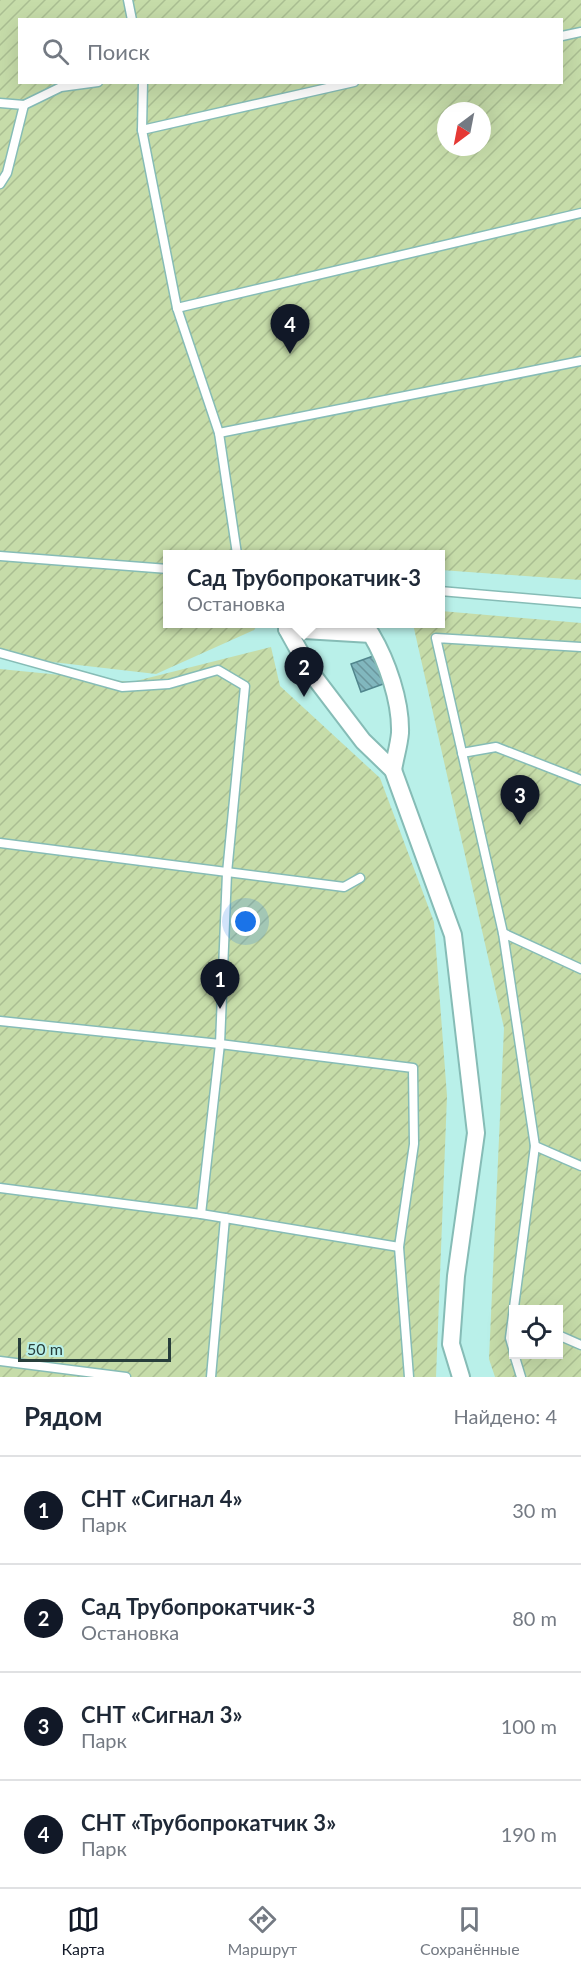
<!DOCTYPE html>
<html lang="ru">
<head>
<meta charset="utf-8">
<style>
  :root { --surface:#fff; --page:#f2f2f3; --text:#1f2937; --muted:#747a83; --line:#e0e1e3; --accent:#111827 }
  body { margin:0; font-family:Lato,sans-serif; background:var(--page); color:var(--text) }
  .controls { position:absolute; right:18px; bottom:18px; display:grid; overflow:hidden; border-radius:0px; box-shadow:0 6px 24px #0002 }
  .controls button { width:54px; height:54px; display:grid; place-items:center; padding:0; border:0; border-bottom:2px solid var(--line); background:var(--surface); color:var(--text); font:30px sans-serif }
  .compass { position:absolute; left:437px; top:102px; width:54px; height:54px; border-radius:50%; background:var(--surface); box-shadow:0 6px 24px #0002; rotate:212deg }
  .scale { position:absolute; left:18px; bottom:15px; width:153px; box-sizing:border-box; padding-left:6px; border:3px solid #273e3b; border-top:0; font-size:16px; line-height:21px; white-space:nowrap; color:#273e3b; -webkit-text-stroke:4px #b9f0e9; paint-order:stroke }
  .you { position:absolute; left:246px; top:922px; width:21px; height:21px; margin:-15px; border:4px solid #fff; border-radius:50%; background:#1a73e8; box-shadow:0 0 0 9px #1a73e833 }
  .badge { display:grid; place-items:center; width:39px; height:39px; border-radius:50%; background:var(--accent); color:#fff; font-size:20px; font-weight:700 }
  .pin { position:absolute; translate:-50% -50px; filter:drop-shadow(0 2px 3px #0008) }
  .pin::after { content:''; position:absolute; top:32px; width:21px; height:18px; background:inherit; clip-path:polygon(0 0,100% 0,50% 100%) }
  .popup { position:absolute; left:163px; top:550px; width:282px; height:78px; box-sizing:border-box; display:grid; place-content:center; border-radius:0px; background:var(--surface); filter:drop-shadow(0 2px 4px #0005); font-size:20px; white-space:nowrap; color:var(--muted) }
  .popup b { font-size:22px; color:var(--text) }
  .popup::after { content:''; position:absolute; left:50%; top:100%; margin-left:-12px; border:12px solid transparent; border-top-color:var(--surface) }
  .list { margin:0; padding:0; list-style:none }
  h2 { display:flex; justify-content:space-between; align-items:center; height:78px; margin:0; padding:0 24px; font-size:26px }
  h2 small { font-size:20px; font-weight:400; color:var(--muted) }
  .list li { display:grid; grid-template-columns:39px 1fr auto; gap:18px; align-items:center; box-sizing:border-box; height:108px; padding:0 24px; border-top:2px solid var(--line) }
  .list b { display:block; font-size:22px; white-space:nowrap }
  .list p { margin:0; font-size:20px; white-space:nowrap; color:var(--muted) }
  .list em { font-size:20px; font-style:normal; color:var(--muted) }
  .icon { flex:none; width:33px; height:33px; fill:none; stroke:currentColor; stroke-width:2; stroke-linecap:round; stroke-linejoin:round }
  .map { position:relative; flex:none; width:581px; height:1377px; overflow:hidden }
  .search { position:absolute; background:var(--surface); box-shadow:0 6px 24px #0002; left:18px; right:18px; top:18px; height:66px; display:flex; align-items:center; gap:15px; box-sizing:border-box; padding:0 21px; border-radius:0px; color:var(--muted); font-size:22px }
  .sheet { height:510px; background:var(--surface) }
  nav { display:flex; justify-content:space-around; align-items:center; box-sizing:border-box; height:84px; border-top:2px solid var(--line); background:var(--surface); font-size:16px; color:var(--muted) }
  nav a { display:grid; justify-items:center; gap:3px }
  nav .on { color:var(--accent) }
  .map>svg:first-child { display:block }
</style>
</head>
<body>
<div class="map">
<svg width="581" height="1377" viewBox="0 0 581 1377">
  <defs>
    <pattern id="garden-furrows" width="10" height="10" patternUnits="userSpaceOnUse" patternTransform="scale(1.5)"><rect width="10" height="10" fill="#c6dca9"/><path d="M-1 1l2-2M0 10L10 0M9 11l2-2" fill="none" stroke="#aabe92"/></pattern>
    <pattern id="building-back-hatch" width="6" height="6" patternUnits="userSpaceOnUse" patternTransform="scale(1.5)"><rect width="6" height="6" fill="#81b7be"/><path d="M-1 5l2 2M0 0l6 6M5-1l2 2" fill="none" stroke="#6a969c"/></pattern>
  </defs>
  <rect width="100%" height="100%" fill="#b9f0e9"/>
  <g fill="url(#garden-furrows)" fill-rule="evenodd">
    <path d="M0,0H581V580L441,570L440,554H168V624H258L254,630L156,674L0,656ZM20,20H562V82H20ZM446,111H482V147H446Z"/>
    <path d="M441,611L581,623V1377H495L489,1359L504,1028L413,624H440ZM514,1310H558V1354H514Z"/>
    <polygon points="271,647 280,686 380,778 434,922 447,1096 436,1377 0,1377 0,669 132,682"/>
  </g>
  <polygon fill="url(#building-back-hatch)" stroke="#51868d" stroke-width="1.5" points="376,655 386,683 361,692 351,664"/>
  <g fill="none" stroke-linecap="round" stroke-linejoin="round">
    <g stroke="#86bcb6" stroke-width="11">
      <g id="service">
        <polyline points="128,0 132,20"/>
        <polyline points="562,36 581,32"/>
        <polyline points="143,82 142,130 177,308 219,433 237,554"/>
        <polyline points="0,103 24,105 61,87 98,82"/>
        <polyline points="142,130 354,82"/>
        <polyline points="0,184 7,173 24,105"/>
        <polyline points="177,308 581,213"/>
        <polyline points="219,433 581,361"/>
        <polyline points="0,556 168,569"/>
        <polyline points="440,591 581,603"/>
        <polyline points="0,653 122,687 169,684 218,670 245,686 227,873 220,1044 201,1214"/>
        <polyline points="462,753 496,747 581,780"/>
        <polyline points="0,843 344,887 360,878"/>
        <polyline points="503,933 581,969"/>
        <polyline points="0,1021 220,1044 413,1068 414,1144 399,1247 409,1377"/>
        <polyline points="535,1146 581,1166"/>
        <polyline points="0,1188 201,1214 399,1247"/>
        <polyline points="558,1335 581,1345"/>
        <polyline points="514,1352 510,1338 535,1146 503,933 436,638 581,647"/>
        <polyline points="514,1354 521,1377"/>
        <polyline points="0,1361 126,1377"/>
        <polyline points="211,1377 225,1218"/>
      </g>
    </g>
    <g stroke="#86bcb6" stroke-width="20">
      <g id="minor">
        <polyline points="287,629 312,674 363,741 393,770 453,935 476,1133 456,1276 451,1344 461,1377"/>
        <path d="M287,629L371,634C387,661 401,701 400,733C399,745 395,758 393,770"/>
      </g>
    </g>
    <use href="#service" stroke="#fff" stroke-width="8"/>
    <use href="#minor" stroke="#fff" stroke-width="16"/>
  </g>
</svg>
<div class="controls">
<button><svg class="icon" aria-label="locate" viewBox="0 0 24 24"><circle cx="12" cy="12" r="6"/><path d="M12 2v4M12 18v4M2 12h4M18 12h4"/></svg></button>
</div>
<svg class="compass" viewBox="-18 -18 36 36"><path d="M0-13l5 13h-10z" fill="#e53935"/><path d="M0 13l5-13h-10z" fill="#747a83"/></svg>
<div class="scale">50 m</div>
<div class="you"></div>
<div class="pin badge" style="left:220px;top:1009px">1</div>
<div class="pin badge" style="left:304px;top:697px">2</div>
<div class="popup"><b>Сад Трубопрокатчик-3</b>Остановка</div>
<div class="pin badge" style="left:520px;top:825px">3</div>
<div class="pin badge" style="left:290px;top:354px">4</div>
<div class="search"><svg class="icon" aria-label="search" viewBox="0 0 24 24"><circle cx="10" cy="10" r="6"/><path d="M15 15l6 6"/></svg>Поиск</div>
</div>
<section class="sheet">
<h2>Рядом<small>Найдено: 4</small></h2>
<ul class="list">
<li><span class="badge">1</span><div><b>СНТ «Сигнал 4»</b><p>Парк</p></div><em>30 m</em></li>
<li><span class="badge">2</span><div><b>Сад Трубопрокатчик-3</b><p>Остановка</p></div><em>80 m</em></li>
<li><span class="badge">3</span><div><b>СНТ «Сигнал 3»</b><p>Парк</p></div><em>100 m</em></li>
<li><span class="badge">4</span><div><b>СНТ «Трубопрокатчик 3»</b><p>Парк</p></div><em>190 m</em></li>
</ul>
</section>
<nav>
<a class="on"><svg class="icon" aria-label="map" viewBox="0 0 24 24"><path d="M3 6l6-2 6 2 6-2v14l-6 2-6-2-6 2zM9 4v14M15 6v14"/></svg>Карта</a>
<a><svg class="icon" aria-label="directions" viewBox="0 0 24 24"><path d="M12 3l9 9-9 9-9-9zM9 14v-3h6M13 9l2 2-2 2"/></svg>Маршрут</a>
<a><svg class="icon" aria-label="saved" viewBox="0 0 24 24"><path d="M7 4h10v16l-5-4-5 4z"/></svg>Сохранённые</a>
</nav>
</body>
</html>
